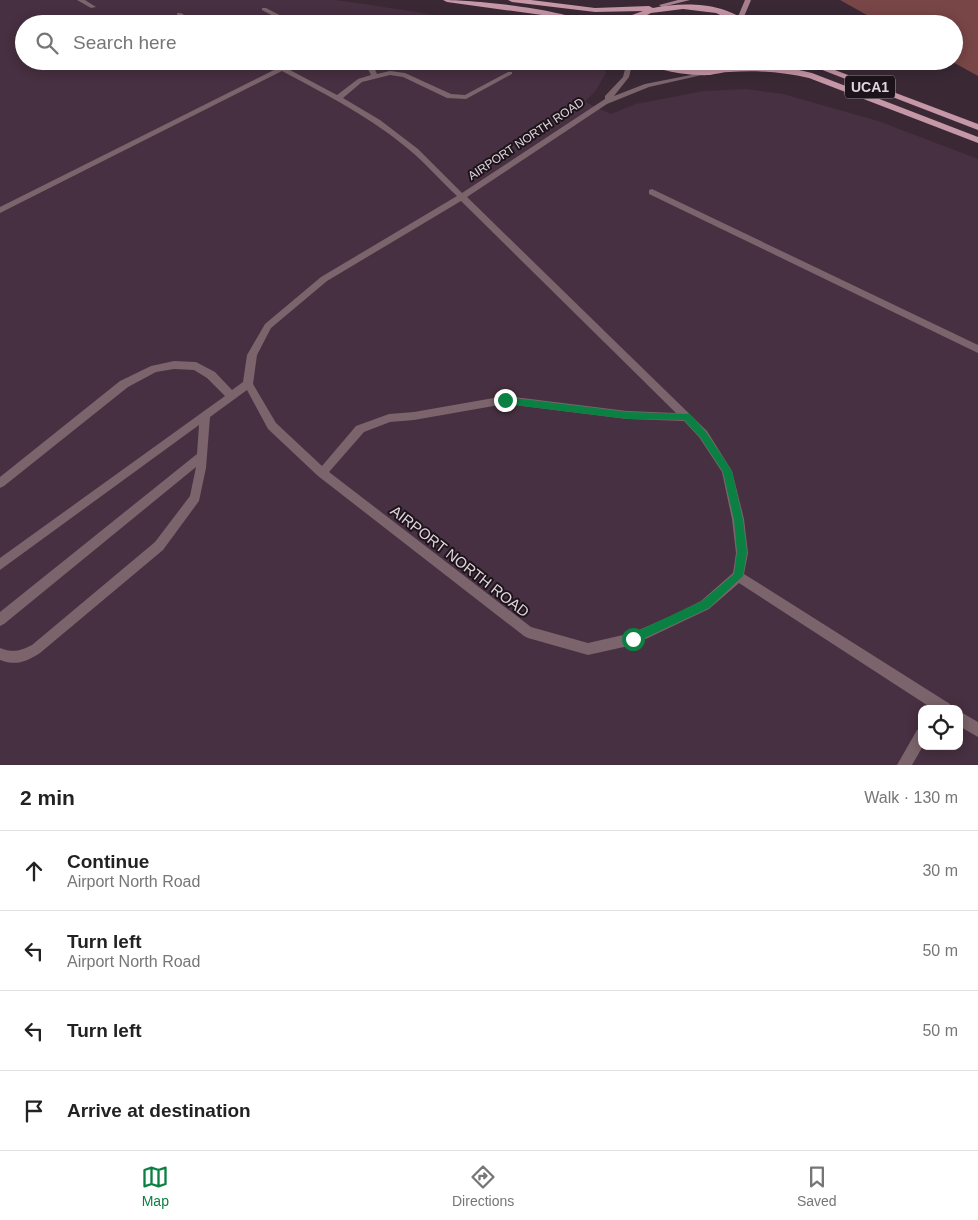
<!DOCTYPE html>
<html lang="en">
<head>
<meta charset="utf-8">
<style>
  :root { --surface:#fff; --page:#f2f2f2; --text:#222; --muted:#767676; --line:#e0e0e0; --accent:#0b8043 }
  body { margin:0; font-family:Helvetica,sans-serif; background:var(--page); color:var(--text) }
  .controls { position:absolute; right:15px; bottom:15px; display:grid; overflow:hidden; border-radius:10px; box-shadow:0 2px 12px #0003 }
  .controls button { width:45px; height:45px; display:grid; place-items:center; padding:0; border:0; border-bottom:1px solid var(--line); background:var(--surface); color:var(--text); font:25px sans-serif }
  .stop { position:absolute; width:15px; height:15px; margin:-11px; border:4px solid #0b8043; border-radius:50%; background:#fff }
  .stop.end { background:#0b8043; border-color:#fff; box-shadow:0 1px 5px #0008 }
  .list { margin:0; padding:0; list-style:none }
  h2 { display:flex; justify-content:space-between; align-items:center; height:65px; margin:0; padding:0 20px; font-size:21px }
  h2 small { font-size:16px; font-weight:400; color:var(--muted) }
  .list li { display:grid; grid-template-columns:32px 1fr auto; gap:15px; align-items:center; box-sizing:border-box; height:80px; padding:0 20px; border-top:1px solid var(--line) }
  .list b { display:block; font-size:19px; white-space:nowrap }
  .list p { margin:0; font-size:16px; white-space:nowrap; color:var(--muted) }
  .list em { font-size:16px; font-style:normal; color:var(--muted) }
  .icon { flex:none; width:28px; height:28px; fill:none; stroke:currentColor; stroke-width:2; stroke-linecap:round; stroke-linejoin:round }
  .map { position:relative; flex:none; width:978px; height:765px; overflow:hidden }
  .search { position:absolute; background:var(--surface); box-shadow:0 2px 12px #0003; left:15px; right:15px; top:15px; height:55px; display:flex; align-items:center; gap:12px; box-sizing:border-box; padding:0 18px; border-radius:28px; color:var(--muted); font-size:19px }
  .sheet { height:385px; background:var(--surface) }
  nav { display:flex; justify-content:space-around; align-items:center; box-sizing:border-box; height:70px; border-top:1px solid var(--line); background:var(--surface); font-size:14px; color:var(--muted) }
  nav a { display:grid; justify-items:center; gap:2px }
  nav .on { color:var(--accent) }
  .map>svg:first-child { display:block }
</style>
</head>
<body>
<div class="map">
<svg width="978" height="765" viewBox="0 0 978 765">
  <rect width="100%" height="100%" fill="#3a2935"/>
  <path fill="#473041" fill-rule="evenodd" d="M0,0H336L497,24H24V61H603L606,73L596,90L585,102L611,114L636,104L704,91L746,89L783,94L878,121L978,159V765H0ZM922,709H959V746H922Z"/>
  <polygon fill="#784647" points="840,0 978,0 978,76 951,61 954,61 954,24 883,24"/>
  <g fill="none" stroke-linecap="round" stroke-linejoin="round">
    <g fill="#7b646b" fill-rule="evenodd">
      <polygon points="77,0 85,0 96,7 91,8"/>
      <polygon points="262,8 266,8 297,24 288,24 262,10"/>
      <polygon points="177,13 181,13 200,24 192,24 177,15"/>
      <path d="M264,61H273L337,95L358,79L371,75L364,61H371L377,74L390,71L405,73L451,94L465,95L508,72H512V74L466,99L447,98L403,77L390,75L362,82L343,98L380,120L418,149L462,193L605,99V96L623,77L627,61H633L629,77L614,96L645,84L711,71V73L649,87L607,104L467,197L707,431L732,471L744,519L748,553L744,574L950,704L952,709H933L739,583L709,609L633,645L588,655L528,638L524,636L318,476L268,429L247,390L210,417L206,468L199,501L163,550L40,653C26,662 16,666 0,660V648C13,653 20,651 32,645L155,542L190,496L196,467L4,624L0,626V612L197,454L199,425L0,570V558L225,396L207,378L194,370L174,369L156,372L128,387L4,486L0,488V477L120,381L151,366L174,361L196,362L215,372L232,390L243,382L247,355L265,324L321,277L457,196C442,182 428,166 413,153C374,119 327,95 282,71L0,213V207L276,69ZM461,201L676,413L627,411L505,396L414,412L389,414L356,426L322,466L276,423L253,384L257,355L271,328L327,281ZM505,404L627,419L684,421L699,437L722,472L732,519L736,553L733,573L701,601L671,616L632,633L588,643L531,627L329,472L364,432L390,422L414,420Z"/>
      <polygon points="652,189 978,345 978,353 649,194 649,190"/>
      <polygon points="959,711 978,722 978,737 959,726"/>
      <polygon points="922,728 923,746 912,765 897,765 917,730"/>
    </g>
    <g fill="#a6818d" fill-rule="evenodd">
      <polygon points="678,0 690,0 662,7 659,5"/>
      <polygon points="745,0 751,0 743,19 738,20 737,19"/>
    </g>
    <g fill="#c697a6" fill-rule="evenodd">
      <path d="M443,0C473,0 566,9 589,24H575L549,16L447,2Z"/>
      <path d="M508,0H531L595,8L649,6L653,8C683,2 725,2 749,24H739L716,13L683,9L651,13L630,24H620L632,15L643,11L595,12L512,2Z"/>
      <path d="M643,61C655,61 665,65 678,67C697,71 713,69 732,64L736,67H786L812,73L978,137V143L809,78C783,72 756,70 729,72C723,72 716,74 710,75C692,76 657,72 643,61Z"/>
      <polygon points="799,61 811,61 978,124 978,130"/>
    </g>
  </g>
  <polygon fill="#0b8043" points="505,397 628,412 690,414 706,432 732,471 743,520 747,552 743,576 709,608 636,642 629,642 629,635 702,601 734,574 737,552 734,520 723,472 700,437 684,420 628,419 505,404 500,400"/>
  <g text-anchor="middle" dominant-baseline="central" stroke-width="4" stroke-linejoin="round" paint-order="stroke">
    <g font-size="12" fill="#e0d4dc" stroke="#1c141a">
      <text transform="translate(526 139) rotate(-34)">AIRPORT NORTH ROAD</text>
    </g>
    <rect fill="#1c141a" stroke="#a59aa2" stroke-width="1" x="845" y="75.5" width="50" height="23" rx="4"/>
    <g font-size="14" font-weight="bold" fill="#e0d4dc">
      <text x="870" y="87">UCA1</text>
    </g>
    <g font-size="15" fill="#e0d4dc" stroke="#1c141a">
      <text transform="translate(460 561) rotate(38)">AIRPORT NORTH ROAD</text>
    </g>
  </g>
</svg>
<div class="controls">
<button><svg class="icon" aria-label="locate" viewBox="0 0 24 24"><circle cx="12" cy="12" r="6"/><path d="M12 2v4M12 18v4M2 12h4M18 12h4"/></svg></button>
</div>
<div class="stop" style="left:633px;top:639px"></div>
<div class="stop end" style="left:505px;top:400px"></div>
<div class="search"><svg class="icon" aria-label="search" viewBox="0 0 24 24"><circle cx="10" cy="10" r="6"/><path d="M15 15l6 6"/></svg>Search here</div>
</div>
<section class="sheet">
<h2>2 min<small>Walk · 130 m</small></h2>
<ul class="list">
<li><svg class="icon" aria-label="ahead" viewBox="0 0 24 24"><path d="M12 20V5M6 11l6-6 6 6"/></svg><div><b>Continue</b><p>Airport North Road</p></div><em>30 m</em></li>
<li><svg class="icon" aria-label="left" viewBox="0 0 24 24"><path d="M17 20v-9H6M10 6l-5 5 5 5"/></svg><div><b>Turn left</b><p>Airport North Road</p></div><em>50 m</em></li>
<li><svg class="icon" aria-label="left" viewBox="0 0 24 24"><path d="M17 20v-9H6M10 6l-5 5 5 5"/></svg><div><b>Turn left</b></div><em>50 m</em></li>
<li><svg class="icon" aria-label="arrive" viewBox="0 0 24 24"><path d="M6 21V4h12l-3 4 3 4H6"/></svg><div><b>Arrive at destination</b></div></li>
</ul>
</section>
<nav>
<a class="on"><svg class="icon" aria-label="map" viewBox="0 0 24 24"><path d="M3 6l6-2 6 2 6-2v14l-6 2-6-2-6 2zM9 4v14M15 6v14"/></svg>Map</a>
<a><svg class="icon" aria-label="directions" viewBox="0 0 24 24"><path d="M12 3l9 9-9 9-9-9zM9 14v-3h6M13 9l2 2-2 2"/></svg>Directions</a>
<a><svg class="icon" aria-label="saved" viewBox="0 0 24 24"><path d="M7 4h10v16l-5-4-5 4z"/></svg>Saved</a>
</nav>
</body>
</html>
